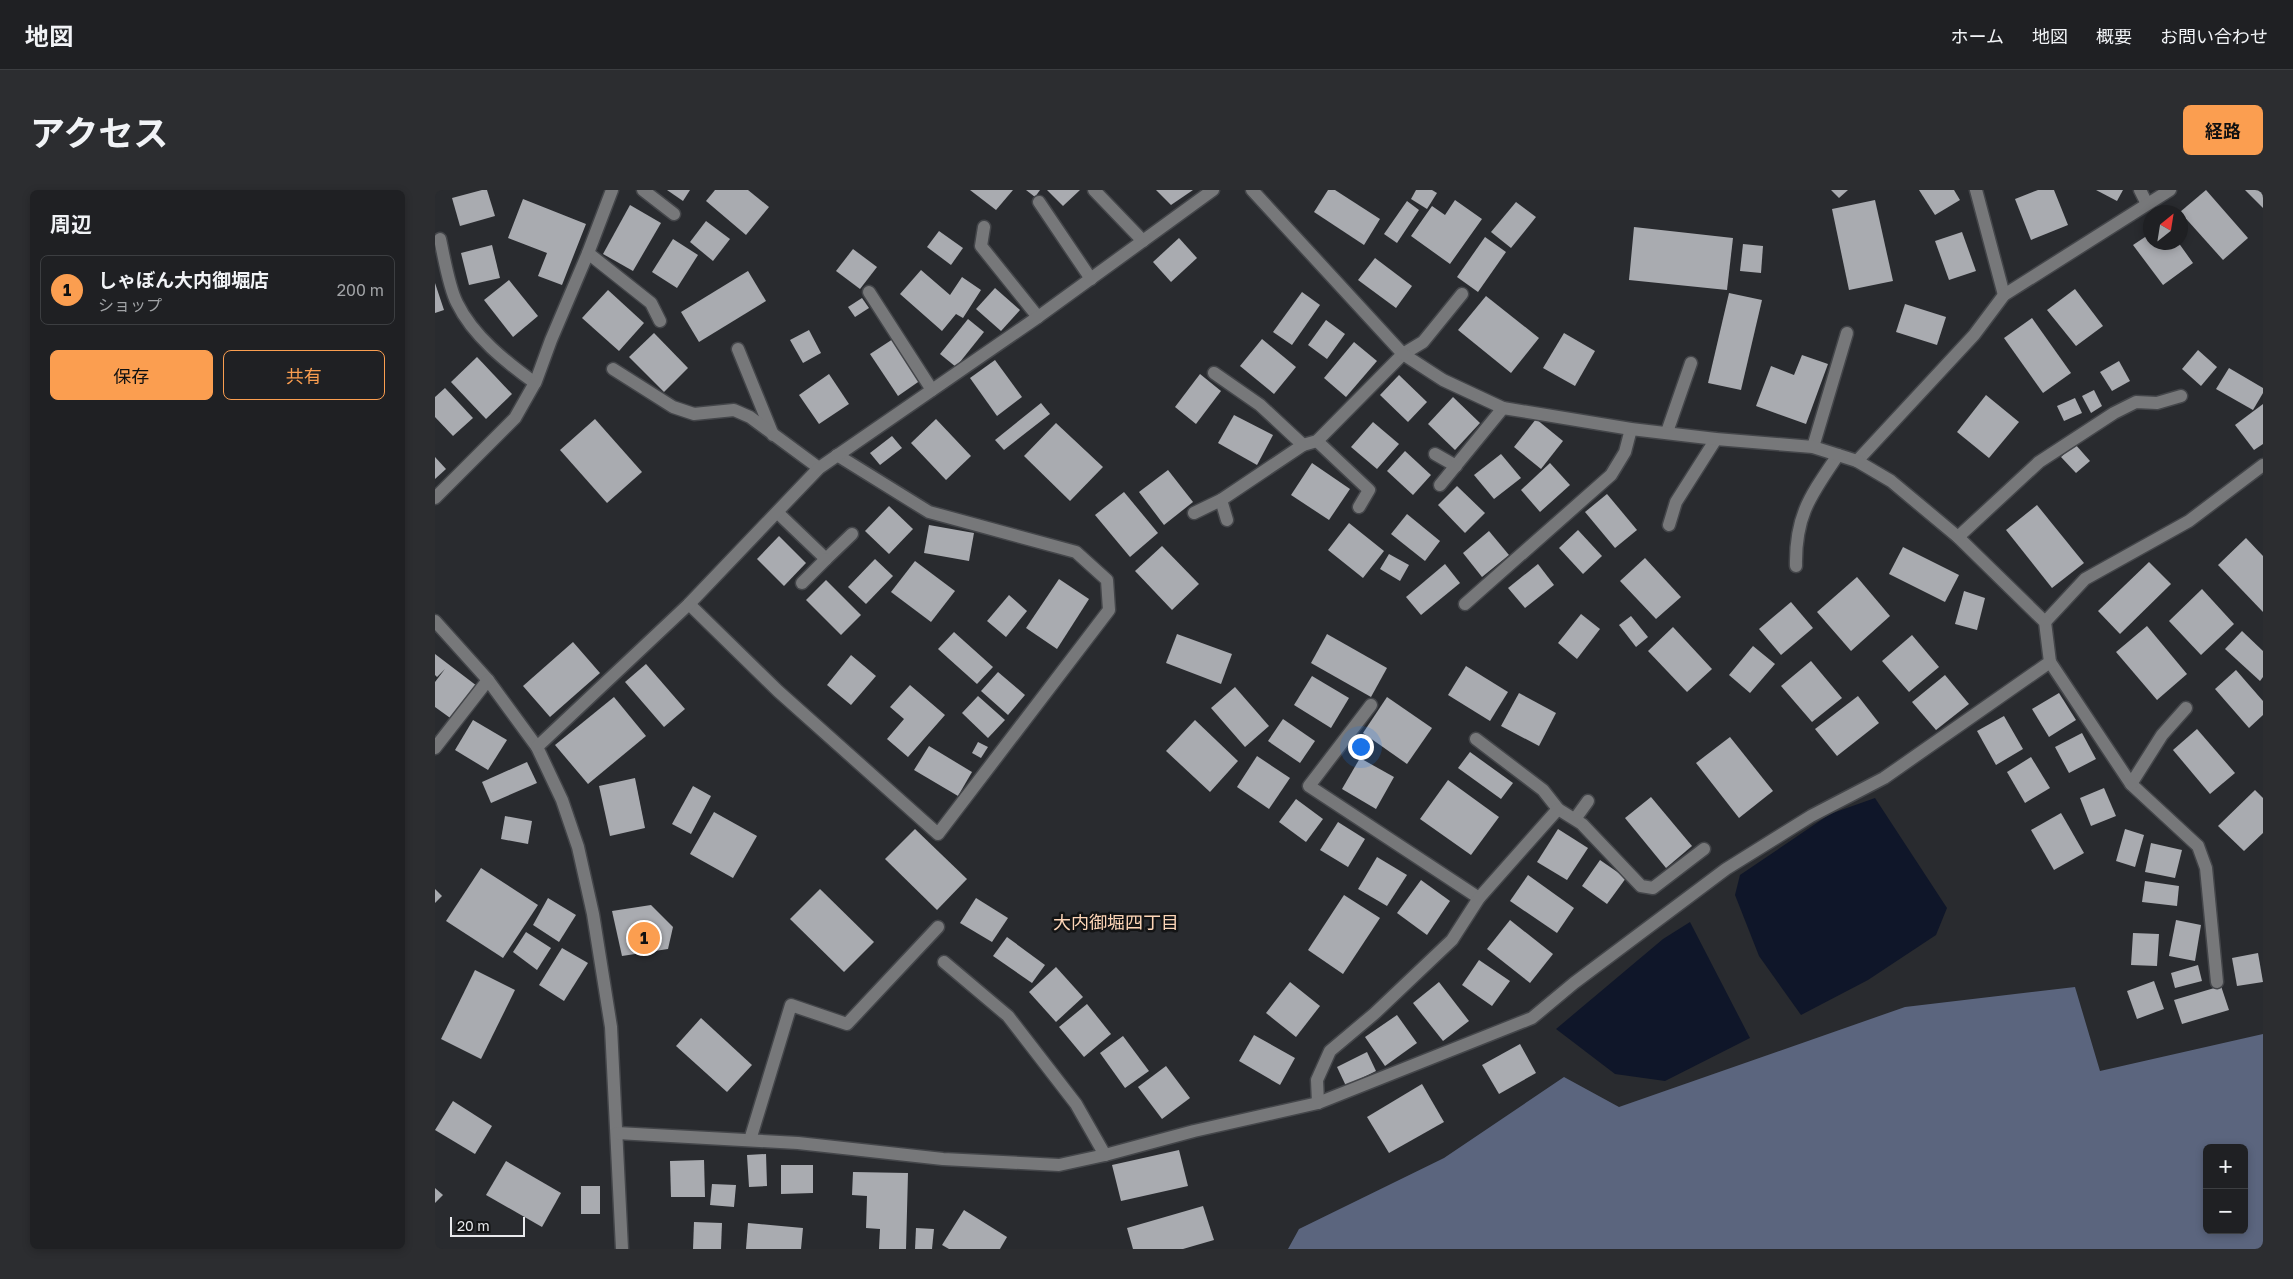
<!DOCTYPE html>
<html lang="ja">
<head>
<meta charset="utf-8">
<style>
  :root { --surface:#1f2023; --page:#2c2d30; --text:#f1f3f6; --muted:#a1a3a6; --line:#3c3e41; --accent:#fb9e50 }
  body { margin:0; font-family:"Golos Text","Noto Sans JP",sans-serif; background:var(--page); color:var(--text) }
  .controls { position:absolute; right:15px; bottom:15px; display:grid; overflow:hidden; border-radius:8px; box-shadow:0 2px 8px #0003 }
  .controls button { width:45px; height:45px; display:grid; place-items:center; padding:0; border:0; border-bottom:1px solid var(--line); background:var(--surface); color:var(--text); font:25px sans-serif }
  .compass { position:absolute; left:1708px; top:15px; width:45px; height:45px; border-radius:50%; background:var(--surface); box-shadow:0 2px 8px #0003; rotate:30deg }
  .scale { position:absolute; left:15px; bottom:12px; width:75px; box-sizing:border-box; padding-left:5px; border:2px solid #e9eaed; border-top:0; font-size:14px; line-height:18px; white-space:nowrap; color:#e9eaed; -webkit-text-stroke:4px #131415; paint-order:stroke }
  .you { position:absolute; left:925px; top:556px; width:18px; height:18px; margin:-12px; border:4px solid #fff; border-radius:50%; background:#1a73e8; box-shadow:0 0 0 8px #1a73e833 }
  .badge { display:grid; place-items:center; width:32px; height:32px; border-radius:50%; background:var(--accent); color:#111; font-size:16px; font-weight:700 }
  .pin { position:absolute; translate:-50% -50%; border:2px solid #fff; box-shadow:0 1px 5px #0006 }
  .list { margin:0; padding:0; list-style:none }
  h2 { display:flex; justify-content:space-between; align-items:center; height:65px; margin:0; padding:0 20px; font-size:21px }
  h2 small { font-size:16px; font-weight:400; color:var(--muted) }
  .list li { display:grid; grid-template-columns:32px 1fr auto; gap:15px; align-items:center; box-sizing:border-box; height:70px; margin:0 10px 10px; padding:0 10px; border:1px solid var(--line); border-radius:8px }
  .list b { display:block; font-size:19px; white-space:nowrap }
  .list p { margin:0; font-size:16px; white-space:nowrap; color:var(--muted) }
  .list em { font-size:16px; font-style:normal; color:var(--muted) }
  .actions { display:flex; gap:10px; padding:15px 20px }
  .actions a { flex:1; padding:11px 0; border:1px solid var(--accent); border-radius:8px; text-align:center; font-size:18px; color:var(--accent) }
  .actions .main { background:var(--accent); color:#111 }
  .map { position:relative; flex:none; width:1828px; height:1059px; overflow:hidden; border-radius:8px }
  header { display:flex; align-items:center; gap:30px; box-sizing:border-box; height:70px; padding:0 25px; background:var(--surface); border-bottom:1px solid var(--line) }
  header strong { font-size:24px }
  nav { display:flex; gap:28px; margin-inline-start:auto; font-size:18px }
  .intro { display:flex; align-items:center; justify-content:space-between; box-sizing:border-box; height:120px; padding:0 30px }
  h1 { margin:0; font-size:35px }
  .button { padding:12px 22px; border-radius:8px; background:var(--accent); color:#111; font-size:18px; font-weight:700 }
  main { display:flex; gap:30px; padding:0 30px }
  aside { flex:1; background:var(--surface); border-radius:8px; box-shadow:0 2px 8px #0003 }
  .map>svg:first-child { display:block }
</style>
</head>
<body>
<header>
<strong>地図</strong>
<nav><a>ホーム</a><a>地図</a><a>概要</a><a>お問い合わせ</a></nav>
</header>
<div class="intro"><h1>アクセス</h1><a class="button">経路</a></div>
<main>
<aside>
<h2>周辺<small></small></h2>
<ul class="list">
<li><span class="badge">1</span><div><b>しゃぼん大内御堀店</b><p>ショップ</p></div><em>200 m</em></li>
</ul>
<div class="actions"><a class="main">保存</a><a>共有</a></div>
</aside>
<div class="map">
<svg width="1828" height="1059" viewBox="0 0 1828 1059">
  <rect width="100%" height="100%" fill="#292b2f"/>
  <path fill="#5b657e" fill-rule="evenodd" d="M1640,797L1665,881L1828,844V1059H853L864,1039L1009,968L1129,887L1184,917L1470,817ZM1772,958H1809V1040H1772Z"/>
  <g fill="#0f1629">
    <polygon points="1440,608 1512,718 1501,745 1433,790 1366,825 1324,766 1300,705 1305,685 1395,624"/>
    <polygon points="1255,732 1315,848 1230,891 1180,884 1121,839 1228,749"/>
  </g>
  <g fill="#a9abb0">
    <polygon points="47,0 52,0 60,26 25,36 17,8"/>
    <polygon points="232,0 255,0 248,11"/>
    <polygon points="280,0 313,0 334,17 311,45 271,11"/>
    <polygon points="535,0 578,0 561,20"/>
    <polygon points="591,0 605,0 600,7"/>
    <polygon points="612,0 645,0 628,16"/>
    <polygon points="721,0 758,0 736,15"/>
    <polygon points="893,0 900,0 945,29 929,55 879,22"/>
    <polygon points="981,0 997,0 1002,3 992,19 976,9"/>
    <polygon points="1396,0 1413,0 1404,8"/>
    <polygon points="1484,0 1519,0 1525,10 1500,25"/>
    <polygon points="1603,0 1619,0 1633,35 1596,50 1580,9"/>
    <polygon points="1661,0 1688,0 1682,11"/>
    <polygon points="1771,0 1813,48 1788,70 1745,22"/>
    <polygon points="1810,0 1828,0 1828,18"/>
    <polygon points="88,9 151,34 127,95 103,86 112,63 73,48"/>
    <polygon points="1020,10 1047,29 1015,74 976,46 997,16 1010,25"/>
    <polygon points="1440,10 1458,91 1414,100 1397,19"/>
    <polygon points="972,11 984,20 962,53 949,44"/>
    <polygon points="1081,12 1101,27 1076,58 1056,42"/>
    <polygon points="195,15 226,33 198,81 168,64"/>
    <polygon points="271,31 295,49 278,71 255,52"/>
    <polygon points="1199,37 1298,48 1292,100 1194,90"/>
    <polygon points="504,41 528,58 516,75 492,57"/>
    <polygon points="1527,42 1541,81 1514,90 1500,51"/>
    <polygon points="1716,43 1716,52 1743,52 1758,73 1728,95 1698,55"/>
    <polygon points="1050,47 1071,62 1043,102 1022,87"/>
    <polygon points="744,48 762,68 736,92 718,72"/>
    <polygon points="238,49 263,65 242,98 217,82"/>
    <polygon points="1308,54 1328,56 1326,83 1305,81"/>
    <polygon points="57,55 65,88 34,95 26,63"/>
    <polygon points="418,59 442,77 425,99 401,81"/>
    <polygon points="940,68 977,96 961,118 923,90"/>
    <polygon points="486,80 515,105 527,87 546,100 528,128 521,124 507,141 465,104"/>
    <polygon points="313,81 331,111 264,152 246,122"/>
    <polygon points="74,90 103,126 78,147 49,110"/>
    <polygon points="0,93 9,120 0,123"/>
    <polygon points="560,98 585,120 566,141 541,119"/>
    <polygon points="1640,99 1668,136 1641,156 1612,120"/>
    <polygon points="173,100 209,133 184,161 147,128"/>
    <polygon points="867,102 885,115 857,155 838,142"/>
    <polygon points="1294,103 1327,110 1306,200 1273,193"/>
    <polygon points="1051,106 1104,148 1076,183 1023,140"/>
    <polygon points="427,108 434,118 420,127 413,117"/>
    <polygon points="1470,114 1511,127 1502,155 1461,142"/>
    <polygon points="1597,128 1636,183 1608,203 1569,148"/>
    <polygon points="533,129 549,142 521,177 505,164"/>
    <polygon points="891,130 910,144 892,169 873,155"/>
    <polygon points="374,140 386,163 368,173 355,150"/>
    <polygon points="219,143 253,178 229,202 194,167"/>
    <polygon points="1129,143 1160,161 1140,196 1108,178"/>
    <polygon points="458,149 486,190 463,206 435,164"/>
    <polygon points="827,149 861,177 839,204 805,176"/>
    <polygon points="919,152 942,171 911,207 889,188"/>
    <polygon points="1763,160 1782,177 1766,196 1747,179"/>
    <polygon points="1367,165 1393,174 1371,234 1321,216 1336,176 1359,185"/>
    <polygon points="42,167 77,204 51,229 16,192"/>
    <polygon points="560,170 587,207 562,226 535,188"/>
    <polygon points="1684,171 1695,191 1677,201 1665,182"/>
    <polygon points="1794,178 1828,198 1828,203 1818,220 1781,199"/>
    <polygon points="394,184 414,214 384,234 364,205"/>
    <polygon points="765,184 786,201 761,234 740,217"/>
    <polygon points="964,185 992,212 973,232 945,205"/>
    <polygon points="10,198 38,228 18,246 0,227 0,207"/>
    <polygon points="1659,200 1667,216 1656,223 1647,206"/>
    <polygon points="1551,205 1584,232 1554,268 1522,242"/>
    <polygon points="1018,207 1045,233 1020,260 993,234"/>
    <polygon points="1640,208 1647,223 1629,231 1622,216"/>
    <polygon points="606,213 615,224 569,260 560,250"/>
    <polygon points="1828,214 1828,254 1819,260 1800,235"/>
    <polygon points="799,225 838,245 822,275 783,253"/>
    <polygon points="160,229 207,282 172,313 125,260"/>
    <polygon points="501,229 536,266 511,290 476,253"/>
    <polygon points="1101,229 1128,251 1106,279 1079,257"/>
    <polygon points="938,232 964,254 942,279 916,257"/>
    <polygon points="621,233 668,277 635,311 589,266"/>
    <polygon points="457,246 467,258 445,275 435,263"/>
    <polygon points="1640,254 1655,271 1641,283 1626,267"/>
    <polygon points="970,261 996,285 978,305 952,281"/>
    <polygon points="1066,264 1086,288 1059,309 1039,285"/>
    <polygon points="0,267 11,279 0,289"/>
    <polygon points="877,273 915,299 894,330 856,305"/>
    <polygon points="1115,273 1135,295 1105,322 1086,300"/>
    <polygon points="733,280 758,312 729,335 704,302"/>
    <polygon points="1022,296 1050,323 1030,343 1003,315"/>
    <polygon points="689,302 723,343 695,367 660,325"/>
    <polygon points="1172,304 1202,340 1180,358 1150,322"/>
    <polygon points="1602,315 1649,373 1617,398 1571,340"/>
    <polygon points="454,316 478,339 454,364 430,341"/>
    <polygon points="972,324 1005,351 990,371 956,344"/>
    <polygon points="914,333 949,361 928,388 893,360"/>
    <polygon points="494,335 539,343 534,371 489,363"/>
    <polygon points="1143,340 1167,366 1148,384 1124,358"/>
    <polygon points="1054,341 1074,365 1047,387 1028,363"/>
    <polygon points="344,346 371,373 349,396 322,369"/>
    <polygon points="1811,348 1828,366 1828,422 1783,375"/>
    <polygon points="727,356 764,394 737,420 700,381"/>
    <polygon points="1468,357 1524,385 1510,412 1454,384"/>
    <polygon points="954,364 974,375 965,391 945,379"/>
    <polygon points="1210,368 1246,407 1221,429 1185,391"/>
    <polygon points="440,369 458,386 431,414 413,397"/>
    <polygon points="480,371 520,401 496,432 456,402"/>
    <polygon points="1714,372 1736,394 1685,444 1663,421"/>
    <polygon points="1010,374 1025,393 986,425 971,407"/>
    <polygon points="1103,374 1119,395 1090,418 1073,398"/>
    <polygon points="1422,387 1455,426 1416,461 1382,422"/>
    <polygon points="624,389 654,409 622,459 591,438"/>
    <polygon points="391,390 426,425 406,445 371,410"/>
    <polygon points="1767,399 1799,434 1766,465 1734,431"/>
    <polygon points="1529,401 1550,408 1542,440 1520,434"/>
    <polygon points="574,405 592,421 571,447 552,431"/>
    <polygon points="1356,412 1378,438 1346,465 1324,439"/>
    <polygon points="1146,424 1165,439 1142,469 1123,453"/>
    <polygon points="1196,426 1213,447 1201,457 1184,435"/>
    <polygon points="1712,436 1752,484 1722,510 1681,462"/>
    <polygon points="1238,437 1277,479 1252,502 1213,461"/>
    <polygon points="1807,441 1828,461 1828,487 1825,491 1790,459"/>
    <polygon points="519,442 558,477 542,494 503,459"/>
    <polygon points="742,444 797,464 786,494 731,473"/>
    <polygon points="892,444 952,478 936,507 876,473"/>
    <polygon points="1477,445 1504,477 1474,502 1447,471"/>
    <polygon points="138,452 165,483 115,527 88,496"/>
    <polygon points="1318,456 1340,474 1315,503 1294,485"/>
    <polygon points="0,464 42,496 18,530 0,517 0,492 10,479 2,487 0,485"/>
    <polygon points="416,465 441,486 416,515 392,495"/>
    <polygon points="1376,471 1407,508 1377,532 1346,496"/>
    <polygon points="211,474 250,519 229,537 190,492"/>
    <polygon points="1031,476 1073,502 1055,531 1013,505"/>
    <polygon points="1801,480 1828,511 1828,525 1814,538 1780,499"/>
    <polygon points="563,482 590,505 573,525 546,501"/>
    <polygon points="1510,485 1534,514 1501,540 1477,512"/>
    <polygon points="877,486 914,508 896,538 859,515"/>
    <polygon points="475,495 510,525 473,567 452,549 469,529 455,517"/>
    <polygon points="800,497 834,536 810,557 776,518"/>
    <polygon points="1084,503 1121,523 1104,556 1066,536"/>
    <polygon points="1624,503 1641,530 1614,547 1597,519"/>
    <polygon points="543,506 570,530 553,548 527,523"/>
    <polygon points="1423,506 1444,533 1402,566 1380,539"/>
    <polygon points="179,507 211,546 153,594 120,555"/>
    <polygon points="952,507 997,538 972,574 928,543"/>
    <polygon points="1569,526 1588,559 1561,575 1542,541"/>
    <polygon points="848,529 880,551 865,573 833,551"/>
    <polygon points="38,530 72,550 53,580 20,560"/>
    <polygon points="760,530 803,571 775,602 731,561"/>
    <polygon points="1762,539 1800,583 1775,604 1738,560"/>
    <polygon points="1647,543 1661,569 1634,583 1620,557"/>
    <polygon points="1295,547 1338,601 1304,628 1261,573"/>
    <polygon points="543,552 553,557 546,568 537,563"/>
    <polygon points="494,556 537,582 523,606 479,580"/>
    <polygon points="1035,562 1078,593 1066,609 1023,578"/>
    <polygon points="822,566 855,588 834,619 802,597"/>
    <polygon points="1596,567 1615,598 1590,613 1572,582"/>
    <polygon points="925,568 959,587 941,619 907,599"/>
    <polygon points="92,572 102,593 56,613 47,592"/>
    <polygon points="200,588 210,638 175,646 164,596"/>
    <polygon points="1013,590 1064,627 1036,665 985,629"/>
    <polygon points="258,596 276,606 256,644 237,634"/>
    <polygon points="1669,598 1681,626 1656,636 1645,608"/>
    <polygon points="1820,600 1828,608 1828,643 1809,661 1783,636"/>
    <polygon points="1216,607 1257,656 1231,678 1190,628"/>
    <polygon points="861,609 888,629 871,652 844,632"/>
    <polygon points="279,622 322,646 298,688 255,664"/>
    <polygon points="1626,623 1649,663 1619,680 1596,640"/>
    <polygon points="70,626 97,631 93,654 66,649"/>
    <polygon points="903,632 930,649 913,677 885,660"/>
    <polygon points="480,639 532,689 502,720 450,669"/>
    <polygon points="1123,639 1153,658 1132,690 1102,672"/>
    <polygon points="1690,639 1709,645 1700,677 1681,671"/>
    <polygon points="1716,653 1747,660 1740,688 1710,682"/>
    <polygon points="942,667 972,685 952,716 923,699"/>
    <polygon points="1165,670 1191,688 1172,714 1147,696"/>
    <polygon points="46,678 103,715 68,768 11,731"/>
    <polygon points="1093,685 1139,718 1122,743 1075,711"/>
    <polygon points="986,690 1015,711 992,745 962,723"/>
    <polygon points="1710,691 1744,696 1742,716 1707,712"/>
    <polygon points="0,699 7,706 0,713"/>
    <polygon points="385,699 439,752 409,782 355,729"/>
    <polygon points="909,705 945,728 908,784 873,760"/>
    <polygon points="113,708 141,725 124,752 98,735"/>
    <polygon points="541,708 573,728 557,752 525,733"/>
    <polygon points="216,715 238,737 233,759 187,766 177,721"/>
    <polygon points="1075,730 1118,764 1095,793 1052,759"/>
    <polygon points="1741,730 1766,735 1760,771 1734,766"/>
    <polygon points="91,742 116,758 102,780 78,762"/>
    <polygon points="1698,743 1724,744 1722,776 1696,775"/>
    <polygon points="572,747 610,775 597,793 558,766"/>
    <polygon points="127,758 153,773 129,811 104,795"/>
    <polygon points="1823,763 1828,792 1802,796 1797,768"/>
    <polygon points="1044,770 1075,791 1057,816 1027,795"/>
    <polygon points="1763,775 1767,791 1740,798 1736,783"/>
    <polygon points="621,777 648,807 621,832 594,802"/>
    <polygon points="40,780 80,800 46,869 6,849"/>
    <polygon points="1719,791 1729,819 1702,829 1692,801"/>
    <polygon points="855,792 885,816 861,847 831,823"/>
    <polygon points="1004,792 1034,831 1008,851 978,813"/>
    <polygon points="1786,796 1794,820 1747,834 1739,810"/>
    <polygon points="652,814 676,844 649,867 624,837"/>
    <polygon points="962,825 982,853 950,876 930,847"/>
    <polygon points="266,828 317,875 292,902 241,856"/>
    <polygon points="819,845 860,868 845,895 804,871"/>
    <polygon points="688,846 714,881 690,898 665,863"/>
    <polygon points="1085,854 1101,883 1064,904 1047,875"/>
    <polygon points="932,862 941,881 911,896 902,877"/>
    <polygon points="731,876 755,908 727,929 703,897"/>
    <polygon points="987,894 1009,932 954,963 932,927"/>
    <polygon points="18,911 57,936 40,964 0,940"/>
    <polygon points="744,960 753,996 686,1011 677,975"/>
    <polygon points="331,964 332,996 314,997 312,965"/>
    <polygon points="269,970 270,1007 236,1007 235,971"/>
    <polygon points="71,971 126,1003 107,1037 51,1005"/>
    <polygon points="346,975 378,975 378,1003 346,1004"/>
    <polygon points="418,982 473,983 471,1059 444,1059 445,1039 431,1038 432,1006 417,1005"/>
    <polygon points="277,994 301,995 299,1017 275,1015"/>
    <rect x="146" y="996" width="19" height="28"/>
    <polygon points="0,998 8,1005 0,1013"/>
    <polygon points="768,1016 779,1050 748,1059 698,1059 692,1038"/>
    <polygon points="529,1020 572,1047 565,1059 514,1059 507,1055"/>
    <polygon points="259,1032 287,1033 286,1059 258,1059"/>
    <polygon points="313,1033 368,1038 366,1059 311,1059"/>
    <polygon points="481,1038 499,1039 497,1059 480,1059"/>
  </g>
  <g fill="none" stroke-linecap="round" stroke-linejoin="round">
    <g stroke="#44464a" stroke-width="15">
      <g id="minor">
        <polyline points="208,0 239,24"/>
        <polyline points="659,0 708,51"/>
        <polyline points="1541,0 1569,105"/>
        <polyline points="1705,0 1712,14"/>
        <polyline points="604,12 656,89"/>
        <polyline points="549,37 546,56 603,127"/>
        <path d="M5,49C9,67 14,98 22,113C38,146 71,172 100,193"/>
        <polyline points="153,63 216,113 225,131"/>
        <polyline points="434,102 497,200"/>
        <polyline points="303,159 338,245"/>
        <polyline points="178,179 238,217 259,224 299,220 315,227 384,278"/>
        <polyline points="779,183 825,215 868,255"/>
        <polyline points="1232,242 1256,173"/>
        <polyline points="882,251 934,300 924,317"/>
        <polyline points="1378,257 1412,143"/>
        <polyline points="1000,264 1021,276"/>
        <polyline points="1422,271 1539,145 1569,105 1735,0"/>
        <polyline points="1005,295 1068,218"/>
        <polyline points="0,308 80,228 101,191 116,150 153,63 177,0"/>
        <polyline points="786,310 792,330"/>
        <polyline points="343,323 391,369 417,344"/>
        <polyline points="759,323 786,310 868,255 882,251 968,164 988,152 1027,104"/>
        <polyline points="1234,335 1241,312 1281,249"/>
        <polyline points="1523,347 1604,272 1679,223 1701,212 1722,213 1746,206"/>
        <path d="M1361,376C1360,325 1376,305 1403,265"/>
        <polyline points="367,393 391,369"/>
        <polyline points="254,414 343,501 503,644 674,420 672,390 641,362 494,322 402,265"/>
        <polyline points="1030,414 1176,285 1190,262 1196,239"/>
        <polyline points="0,431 53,490 102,557 127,610 143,657 158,724 176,837 187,1059"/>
        <polyline points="1610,432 1650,389 1754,331 1828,275"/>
        <polyline points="1615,472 1696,594 1763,656 1771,678 1782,792"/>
        <polyline points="936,515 874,596 1044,708"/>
        <polyline points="1041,549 1108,600 1123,619 1147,634 1206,696 1218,698 1269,659"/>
        <polyline points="102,557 254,414 384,278 603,127 778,0"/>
        <polyline points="0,558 53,490"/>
        <polyline points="1696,594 1727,545 1751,518"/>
        <polyline points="1140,629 1153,611"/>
        <polyline points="509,772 573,826 641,914 670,965"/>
        <polyline points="883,913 882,890 895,861 939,824 1017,750 1044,708 1123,619"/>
        <polyline points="182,943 363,953 508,969 624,975 670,965 759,941 883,913 1097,828 1139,793 1291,679 1376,626 1449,588 1615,472 1610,432 1523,347 1456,291 1422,271 1378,257 1281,249 1196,239 1068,218 1008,190 968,164 817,0"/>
        <polyline points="315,950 356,815 412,834 503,737"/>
      </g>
    </g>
    <use href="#minor" stroke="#77787a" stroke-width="12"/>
  </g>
  <g text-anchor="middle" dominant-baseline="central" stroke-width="5" stroke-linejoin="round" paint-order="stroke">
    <g font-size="18" fill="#fdd5b7" stroke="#131415">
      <text x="681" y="732">大内御堀四丁目</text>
    </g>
  </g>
</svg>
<div class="controls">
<button>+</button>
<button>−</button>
</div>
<svg class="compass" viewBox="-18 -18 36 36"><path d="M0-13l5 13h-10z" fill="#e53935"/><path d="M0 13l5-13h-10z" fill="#a1a3a6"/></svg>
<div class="scale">20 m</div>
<div class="you"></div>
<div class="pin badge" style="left:209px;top:748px">1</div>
</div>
</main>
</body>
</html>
